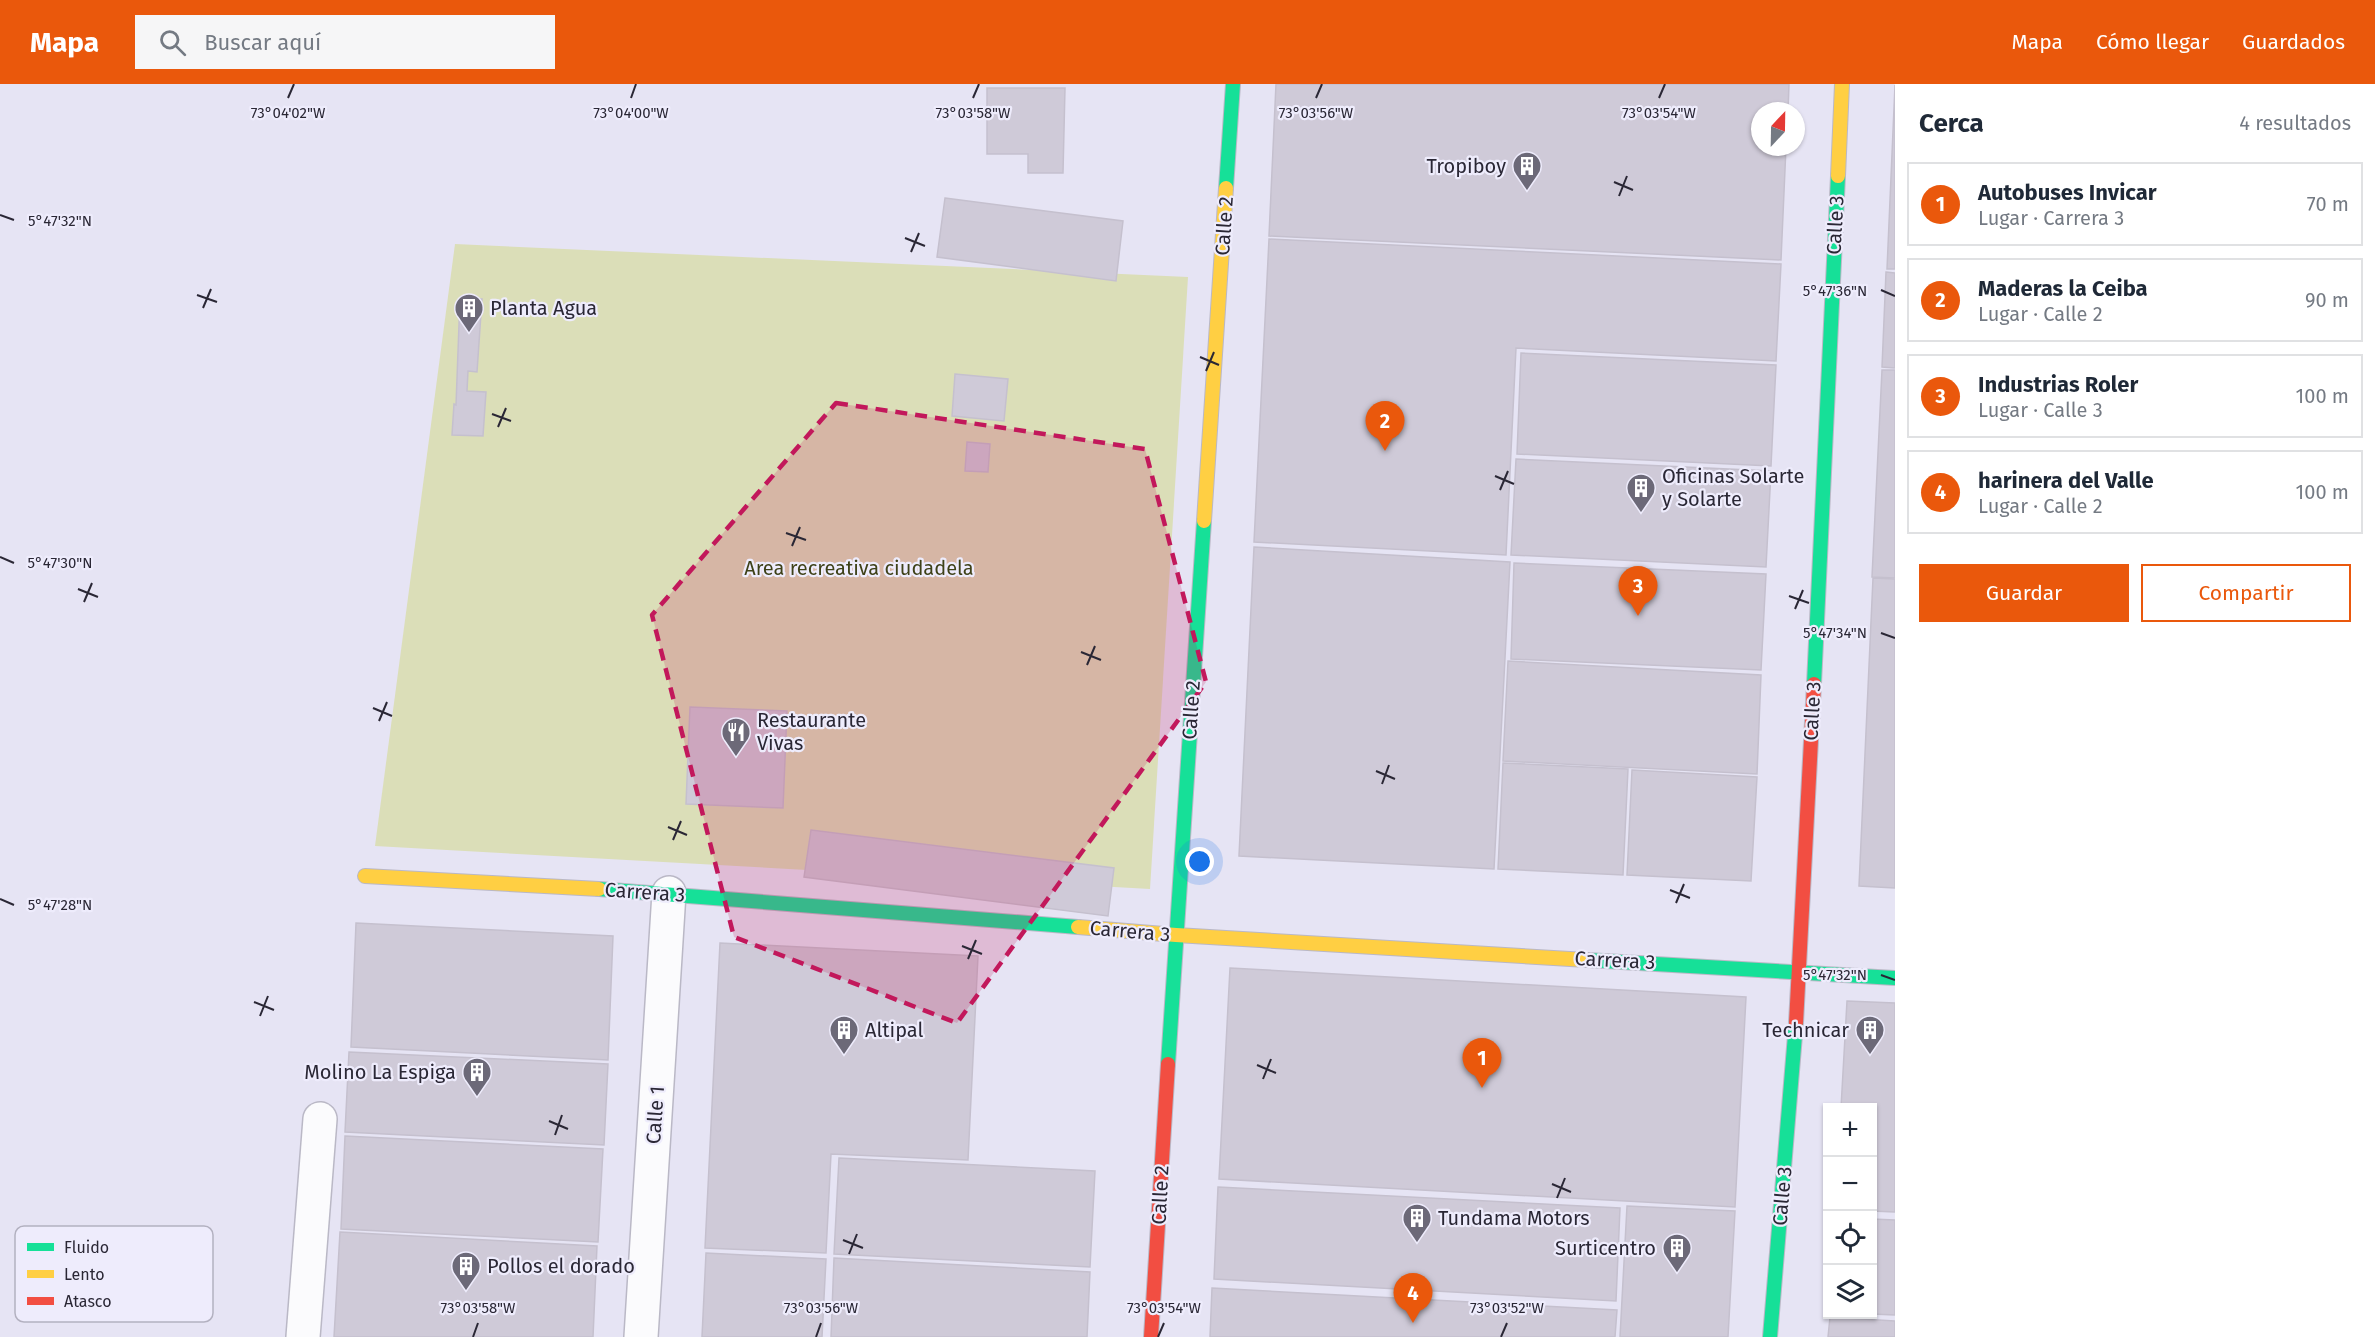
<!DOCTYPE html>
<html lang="es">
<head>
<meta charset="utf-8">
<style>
  :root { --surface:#fff; --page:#f6f6f7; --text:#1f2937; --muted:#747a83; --line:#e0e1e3; --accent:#ea580c }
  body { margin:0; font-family:"Fira Sans",sans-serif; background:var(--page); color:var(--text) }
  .controls { position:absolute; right:18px; bottom:18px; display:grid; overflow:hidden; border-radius:0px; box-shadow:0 2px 4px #0004 }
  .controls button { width:54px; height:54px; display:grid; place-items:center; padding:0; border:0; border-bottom:2px solid var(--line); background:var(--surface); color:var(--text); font:30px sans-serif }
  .compass { position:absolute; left:1751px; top:18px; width:54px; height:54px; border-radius:50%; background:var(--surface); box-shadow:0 2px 4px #0004; rotate:22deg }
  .you { position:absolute; left:1200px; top:778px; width:21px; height:21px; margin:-15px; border:4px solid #fff; border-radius:50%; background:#1a73e8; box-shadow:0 0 0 9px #1a73e833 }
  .badge { display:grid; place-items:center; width:39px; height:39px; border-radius:50%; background:var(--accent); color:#fff; font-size:20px; font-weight:700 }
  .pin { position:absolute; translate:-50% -50px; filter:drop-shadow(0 2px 3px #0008) }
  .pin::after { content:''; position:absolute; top:32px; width:21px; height:18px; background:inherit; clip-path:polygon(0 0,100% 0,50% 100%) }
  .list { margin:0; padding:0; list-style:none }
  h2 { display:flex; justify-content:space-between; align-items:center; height:78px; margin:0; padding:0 24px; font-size:26px }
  h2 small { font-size:20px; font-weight:400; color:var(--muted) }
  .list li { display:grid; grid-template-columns:39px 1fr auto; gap:18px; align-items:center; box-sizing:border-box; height:84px; margin:0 12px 12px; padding:0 12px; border:2px solid var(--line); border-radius:0px }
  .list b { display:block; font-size:22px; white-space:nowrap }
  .list p { margin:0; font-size:20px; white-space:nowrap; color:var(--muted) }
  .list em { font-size:20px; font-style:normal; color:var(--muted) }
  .actions { display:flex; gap:12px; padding:18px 24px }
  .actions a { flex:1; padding:14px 0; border:2px solid var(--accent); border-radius:0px; text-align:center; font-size:21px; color:var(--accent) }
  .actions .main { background:var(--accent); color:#fff }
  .icon { flex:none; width:33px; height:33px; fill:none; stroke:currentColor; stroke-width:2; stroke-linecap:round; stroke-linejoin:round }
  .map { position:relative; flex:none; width:1895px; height:1253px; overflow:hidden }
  header { display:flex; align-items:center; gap:36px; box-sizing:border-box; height:84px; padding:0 30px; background:var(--accent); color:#fff }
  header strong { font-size:28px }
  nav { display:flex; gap:33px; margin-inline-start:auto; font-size:21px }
  .search { width:420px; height:54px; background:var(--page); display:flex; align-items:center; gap:15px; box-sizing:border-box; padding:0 21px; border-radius:0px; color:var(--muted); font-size:22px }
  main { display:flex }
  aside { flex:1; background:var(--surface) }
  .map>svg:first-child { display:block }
</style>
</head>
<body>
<header>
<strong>Mapa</strong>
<div class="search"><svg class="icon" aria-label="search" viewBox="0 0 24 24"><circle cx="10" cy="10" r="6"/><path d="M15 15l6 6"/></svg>Buscar aquí</div>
<nav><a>Mapa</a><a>Cómo llegar</a><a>Guardados</a></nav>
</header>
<main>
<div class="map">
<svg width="1895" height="1253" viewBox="0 0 1895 1253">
  <rect width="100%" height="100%" fill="#e6e4f4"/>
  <polygon fill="#dbdeb8" points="455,160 1188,193 1150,805 375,762"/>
  <g fill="#cfcad8" stroke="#c5c0ce" stroke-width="1.5">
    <polygon points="1276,0 1789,0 1788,27 1760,27 1760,63 1786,63 1781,176 1269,152"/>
    <polygon points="1895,1 1895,185 1887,185"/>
    <polygon points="987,4 1065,4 1063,89 1028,89 1028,70 987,70"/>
    <polygon points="945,114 1123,137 1116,197 937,173"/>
    <polygon points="1269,155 1781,180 1776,277 1516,264 1506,471 1254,458"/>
    <polygon points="1886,188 1895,189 1895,284 1882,283"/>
    <polygon points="460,214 482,215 477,288 468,287 467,307 486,308 483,352 452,351 454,320 456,321"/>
    <polygon points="1521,269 1776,281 1771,382 1517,370"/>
    <polygon points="1882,286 1895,286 1895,494 1872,493"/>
    <polygon points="955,290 1008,295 1004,337 952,332"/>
    <polygon points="967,358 990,360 988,388 965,387"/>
    <polygon points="1516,375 1771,387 1766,483 1511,471"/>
    <polygon points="1254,463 1510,478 1494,785 1239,772"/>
    <polygon points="1514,479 1766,490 1761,586 1511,575"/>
    <polygon points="1873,494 1895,495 1895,804 1859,802"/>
    <polygon points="1508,577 1761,591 1757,690 1503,677"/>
    <polygon points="690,623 787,627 783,724 686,720"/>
    <polygon points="1503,679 1628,685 1623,791 1498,785"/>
    <polygon points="1632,686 1757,693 1751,797 1627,791"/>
    <polygon points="811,746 1114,784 1108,832 804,793"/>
    <polygon points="356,839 613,852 608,976 351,963"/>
    <polygon points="720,859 978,872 968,1076 831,1070 826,1169 705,1164"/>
    <polygon points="1230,884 1746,913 1735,1123 1219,1095"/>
    <polygon points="1847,917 1895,919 1895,1128 1872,1127 1872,1024 1841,1024"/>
    <polygon points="349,968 608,980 604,1061 345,1048"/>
    <polygon points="345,1052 603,1065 598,1158 341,1145"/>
    <polygon points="839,1074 1095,1087 1090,1183 834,1170"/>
    <polygon points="1218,1103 1620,1124 1616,1217 1214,1195"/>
    <polygon points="1627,1122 1735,1127 1728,1253 1620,1253"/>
    <polygon points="1872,1135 1895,1136 1895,1231 1872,1230"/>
    <polygon points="340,1148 597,1162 593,1253 334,1253"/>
    <polygon points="706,1169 826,1175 822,1253 702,1253"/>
    <polygon points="834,1174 1090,1188 1087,1253 831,1253"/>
    <polygon points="1212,1204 1617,1226 1615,1253 1210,1253"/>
    <polygon points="1830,1233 1895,1237 1895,1253 1828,1253"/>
  </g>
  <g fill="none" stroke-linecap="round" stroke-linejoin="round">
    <g stroke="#bab8c6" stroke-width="36">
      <g id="street">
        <polyline points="303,1253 320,1035"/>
        <polyline points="641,1253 669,809"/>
      </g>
    </g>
    <g stroke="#bab8c6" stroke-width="16">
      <g id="fast">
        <polyline points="1226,104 1233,0"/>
        <polyline points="1814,600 1838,92"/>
        <polyline points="599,805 1078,843"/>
        <polyline points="1587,876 1895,894"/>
        <polyline points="1168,980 1204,437"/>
        <polyline points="1770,1253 1796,939"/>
      </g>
    </g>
    <g stroke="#bab8c6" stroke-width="16">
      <g id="slow">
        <polyline points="1838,92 1842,0"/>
        <polyline points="1204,437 1226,104"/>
        <polyline points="365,792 599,805"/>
        <polyline points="1078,843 1176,851 1587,876"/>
      </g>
    </g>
    <g stroke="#bab8c6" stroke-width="16">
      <g id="jam">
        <polyline points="1796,939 1814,600"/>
        <polyline points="1151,1253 1168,980"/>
      </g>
    </g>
    <use href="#street" stroke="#fbfbfd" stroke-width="33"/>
    <use href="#fast" stroke="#16e098" stroke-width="14"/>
    <use href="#slow" stroke="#ffcf43" stroke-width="14"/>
    <use href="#jam" stroke="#f24e42" stroke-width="14"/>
  </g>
  <path fill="#c2185b" fill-opacity="0.2" stroke="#c2185b" stroke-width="4.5" stroke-dasharray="12 8" stroke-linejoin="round" d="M836,319L1145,365L1206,598L957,939L734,853L652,531Z"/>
  <path fill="none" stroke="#2a2735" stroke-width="2" d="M288,14L294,0M631,14L636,0M973,14L979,0M1316,14L1322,0M1659,14L1665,0M1614,98L1633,106M1619,112L1627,92M0,131L14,136M905,154L925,162M911,168L919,149M1881,206L1895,212M197,211L217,218M203,224L211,205M1200,273L1219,281M1206,287L1214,268M492,330L511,337M498,343L506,324M1495,392L1514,400M1500,406L1508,387M786,449L806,456M792,462L800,443M0,473L14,479M78,505L98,513M1789,512L1809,519M84,518L92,499M1795,525L1803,506M1881,549L1895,554M1081,568L1101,576M1087,581L1095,562M373,624L392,632M379,637L387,618M1376,687L1395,695M1382,700L1389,681M668,743L687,751M673,756L681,737M1670,806L1690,814M0,815L14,821M1676,819L1684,800M962,862L982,870M968,875L976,856M1881,891L1895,896M254,918L274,926M260,932L268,912M1257,981L1276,989M1263,995L1271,975M549,1037L568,1045M555,1051L562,1031M1552,1100L1571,1108M1557,1114L1565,1094M843,1156L863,1164M849,1170L857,1150M473,1253L478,1239M816,1253L821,1239M1158,1253L1164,1239M1501,1253L1507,1239"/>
  <defs>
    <g id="building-pin" transform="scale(1.5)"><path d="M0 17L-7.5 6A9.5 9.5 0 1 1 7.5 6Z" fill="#6c6978" stroke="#eeecfc"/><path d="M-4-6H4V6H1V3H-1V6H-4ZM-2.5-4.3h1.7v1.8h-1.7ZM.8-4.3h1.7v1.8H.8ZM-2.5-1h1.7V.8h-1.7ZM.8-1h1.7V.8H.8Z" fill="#fff"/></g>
    <g id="restaurant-pin" transform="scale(1.5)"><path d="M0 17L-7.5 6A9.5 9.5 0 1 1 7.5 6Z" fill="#6c6978" stroke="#eeecfc"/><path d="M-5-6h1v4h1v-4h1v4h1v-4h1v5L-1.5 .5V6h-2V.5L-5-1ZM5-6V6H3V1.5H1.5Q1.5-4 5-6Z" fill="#fff"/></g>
  </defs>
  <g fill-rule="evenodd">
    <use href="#building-pin" x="1527" y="82"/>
    <use href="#building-pin" x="469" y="224"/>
    <use href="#building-pin" x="1641" y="404"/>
    <use href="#restaurant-pin" x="736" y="648"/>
    <use href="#building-pin" x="844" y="946"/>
    <use href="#building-pin" x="1870" y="946"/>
    <use href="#building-pin" x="477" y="988"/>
    <use href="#building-pin" x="1417" y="1134"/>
    <use href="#building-pin" x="1677" y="1164"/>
    <use href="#building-pin" x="466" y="1182"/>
  </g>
  <g text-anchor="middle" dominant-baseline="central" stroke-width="4.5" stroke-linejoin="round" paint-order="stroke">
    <g font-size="20" fill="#2a2735" stroke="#eeecfc" text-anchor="start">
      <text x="1506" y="82" text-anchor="end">Tropiboy</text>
      <text x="490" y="224">Planta Agua</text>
      <text x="1662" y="392">Oficinas Solarte<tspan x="1662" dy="23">y Solarte</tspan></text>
      <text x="757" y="636">Restaurante<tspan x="757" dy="23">Vivas</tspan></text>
      <text x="865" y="946">Altipal</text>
      <text x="1849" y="946" text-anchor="end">Technicar</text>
      <text x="456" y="988" text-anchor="end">Molino La Espiga</text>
      <text x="1438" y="1134">Tundama Motors</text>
      <text x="1656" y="1164" text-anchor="end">Surticentro</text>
      <text x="487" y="1182">Pollos el dorado</text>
    </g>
    <g font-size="20" fill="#2a2735" stroke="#eeecfc">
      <text transform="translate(1835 141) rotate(-87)">Calle 3</text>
      <text transform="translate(1224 142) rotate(-86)">Calle 2</text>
      <text transform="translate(1191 626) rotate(-86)">Calle 2</text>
      <text transform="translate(1812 627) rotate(-87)">Calle 3</text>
      <text transform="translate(645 808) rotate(4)">Carrera 3</text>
      <text transform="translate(1130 847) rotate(5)">Carrera 3</text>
      <text transform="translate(1615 876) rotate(3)">Carrera 3</text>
      <text transform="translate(655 1031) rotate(-86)">Calle 1</text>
      <text transform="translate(1160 1111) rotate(-87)">Calle 2</text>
      <text transform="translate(1782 1112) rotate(-85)">Calle 3</text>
    </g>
    <g font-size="20" fill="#3e4118" stroke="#eeecfc">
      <text x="859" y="484">Area recreativa ciudadela</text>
    </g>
  </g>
  <rect x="15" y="1142" width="198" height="96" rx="9" fill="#eeecfc" stroke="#b3b1c0" stroke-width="1.5"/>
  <rect x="27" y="1159" width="27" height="8" fill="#16e098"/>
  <rect x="27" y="1186" width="27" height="8" fill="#ffcf43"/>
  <rect x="27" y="1213" width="27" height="8" fill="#f24e42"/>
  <g font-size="16" fill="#2a2735">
    <text x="64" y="1169">Fluido</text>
    <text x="64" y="1196">Lento</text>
    <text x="64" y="1223">Atasco</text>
  </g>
  <g font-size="15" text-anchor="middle" fill="#2a2735" stroke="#eeecfc" stroke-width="4.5" stroke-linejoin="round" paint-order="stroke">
    <text x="288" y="34">73°04'02"W</text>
    <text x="631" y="34">73°04'00"W</text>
    <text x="973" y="34">73°03'58"W</text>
    <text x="1316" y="34">73°03'56"W</text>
    <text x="1659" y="34">73°03'54"W</text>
    <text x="60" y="142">5°47'32"N</text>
    <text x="1835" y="212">5°47'36"N</text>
    <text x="60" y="484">5°47'30"N</text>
    <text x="1835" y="554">5°47'34"N</text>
    <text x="60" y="826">5°47'28"N</text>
    <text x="1835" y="896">5°47'32"N</text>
    <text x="478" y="1229">73°03'58"W</text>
    <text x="821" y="1229">73°03'56"W</text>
    <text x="1164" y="1229">73°03'54"W</text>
    <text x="1507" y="1229">73°03'52"W</text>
  </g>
</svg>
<div class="controls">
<button>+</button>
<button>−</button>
<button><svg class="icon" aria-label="locate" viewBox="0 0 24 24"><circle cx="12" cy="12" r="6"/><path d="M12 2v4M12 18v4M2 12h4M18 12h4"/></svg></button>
<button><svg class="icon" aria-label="layers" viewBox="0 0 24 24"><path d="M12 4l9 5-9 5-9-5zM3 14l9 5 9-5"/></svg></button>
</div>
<svg class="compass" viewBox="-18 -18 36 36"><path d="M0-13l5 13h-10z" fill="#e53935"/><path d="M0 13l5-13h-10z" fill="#747a83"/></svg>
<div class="you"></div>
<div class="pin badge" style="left:1482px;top:1004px">1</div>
<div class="pin badge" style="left:1385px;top:367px">2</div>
<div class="pin badge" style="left:1638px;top:532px">3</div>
<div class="pin badge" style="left:1413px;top:1239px">4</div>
</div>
<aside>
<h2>Cerca<small>4 resultados</small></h2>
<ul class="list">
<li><span class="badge">1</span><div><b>Autobuses Invicar</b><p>Lugar · Carrera 3</p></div><em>70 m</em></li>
<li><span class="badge">2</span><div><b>Maderas la Ceiba</b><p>Lugar · Calle 2</p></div><em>90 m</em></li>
<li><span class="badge">3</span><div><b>Industrias Roler</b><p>Lugar · Calle 3</p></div><em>100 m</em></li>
<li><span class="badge">4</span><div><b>harinera del Valle</b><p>Lugar · Calle 2</p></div><em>100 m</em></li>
</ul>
<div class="actions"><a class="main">Guardar</a><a>Compartir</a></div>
</aside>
</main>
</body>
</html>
